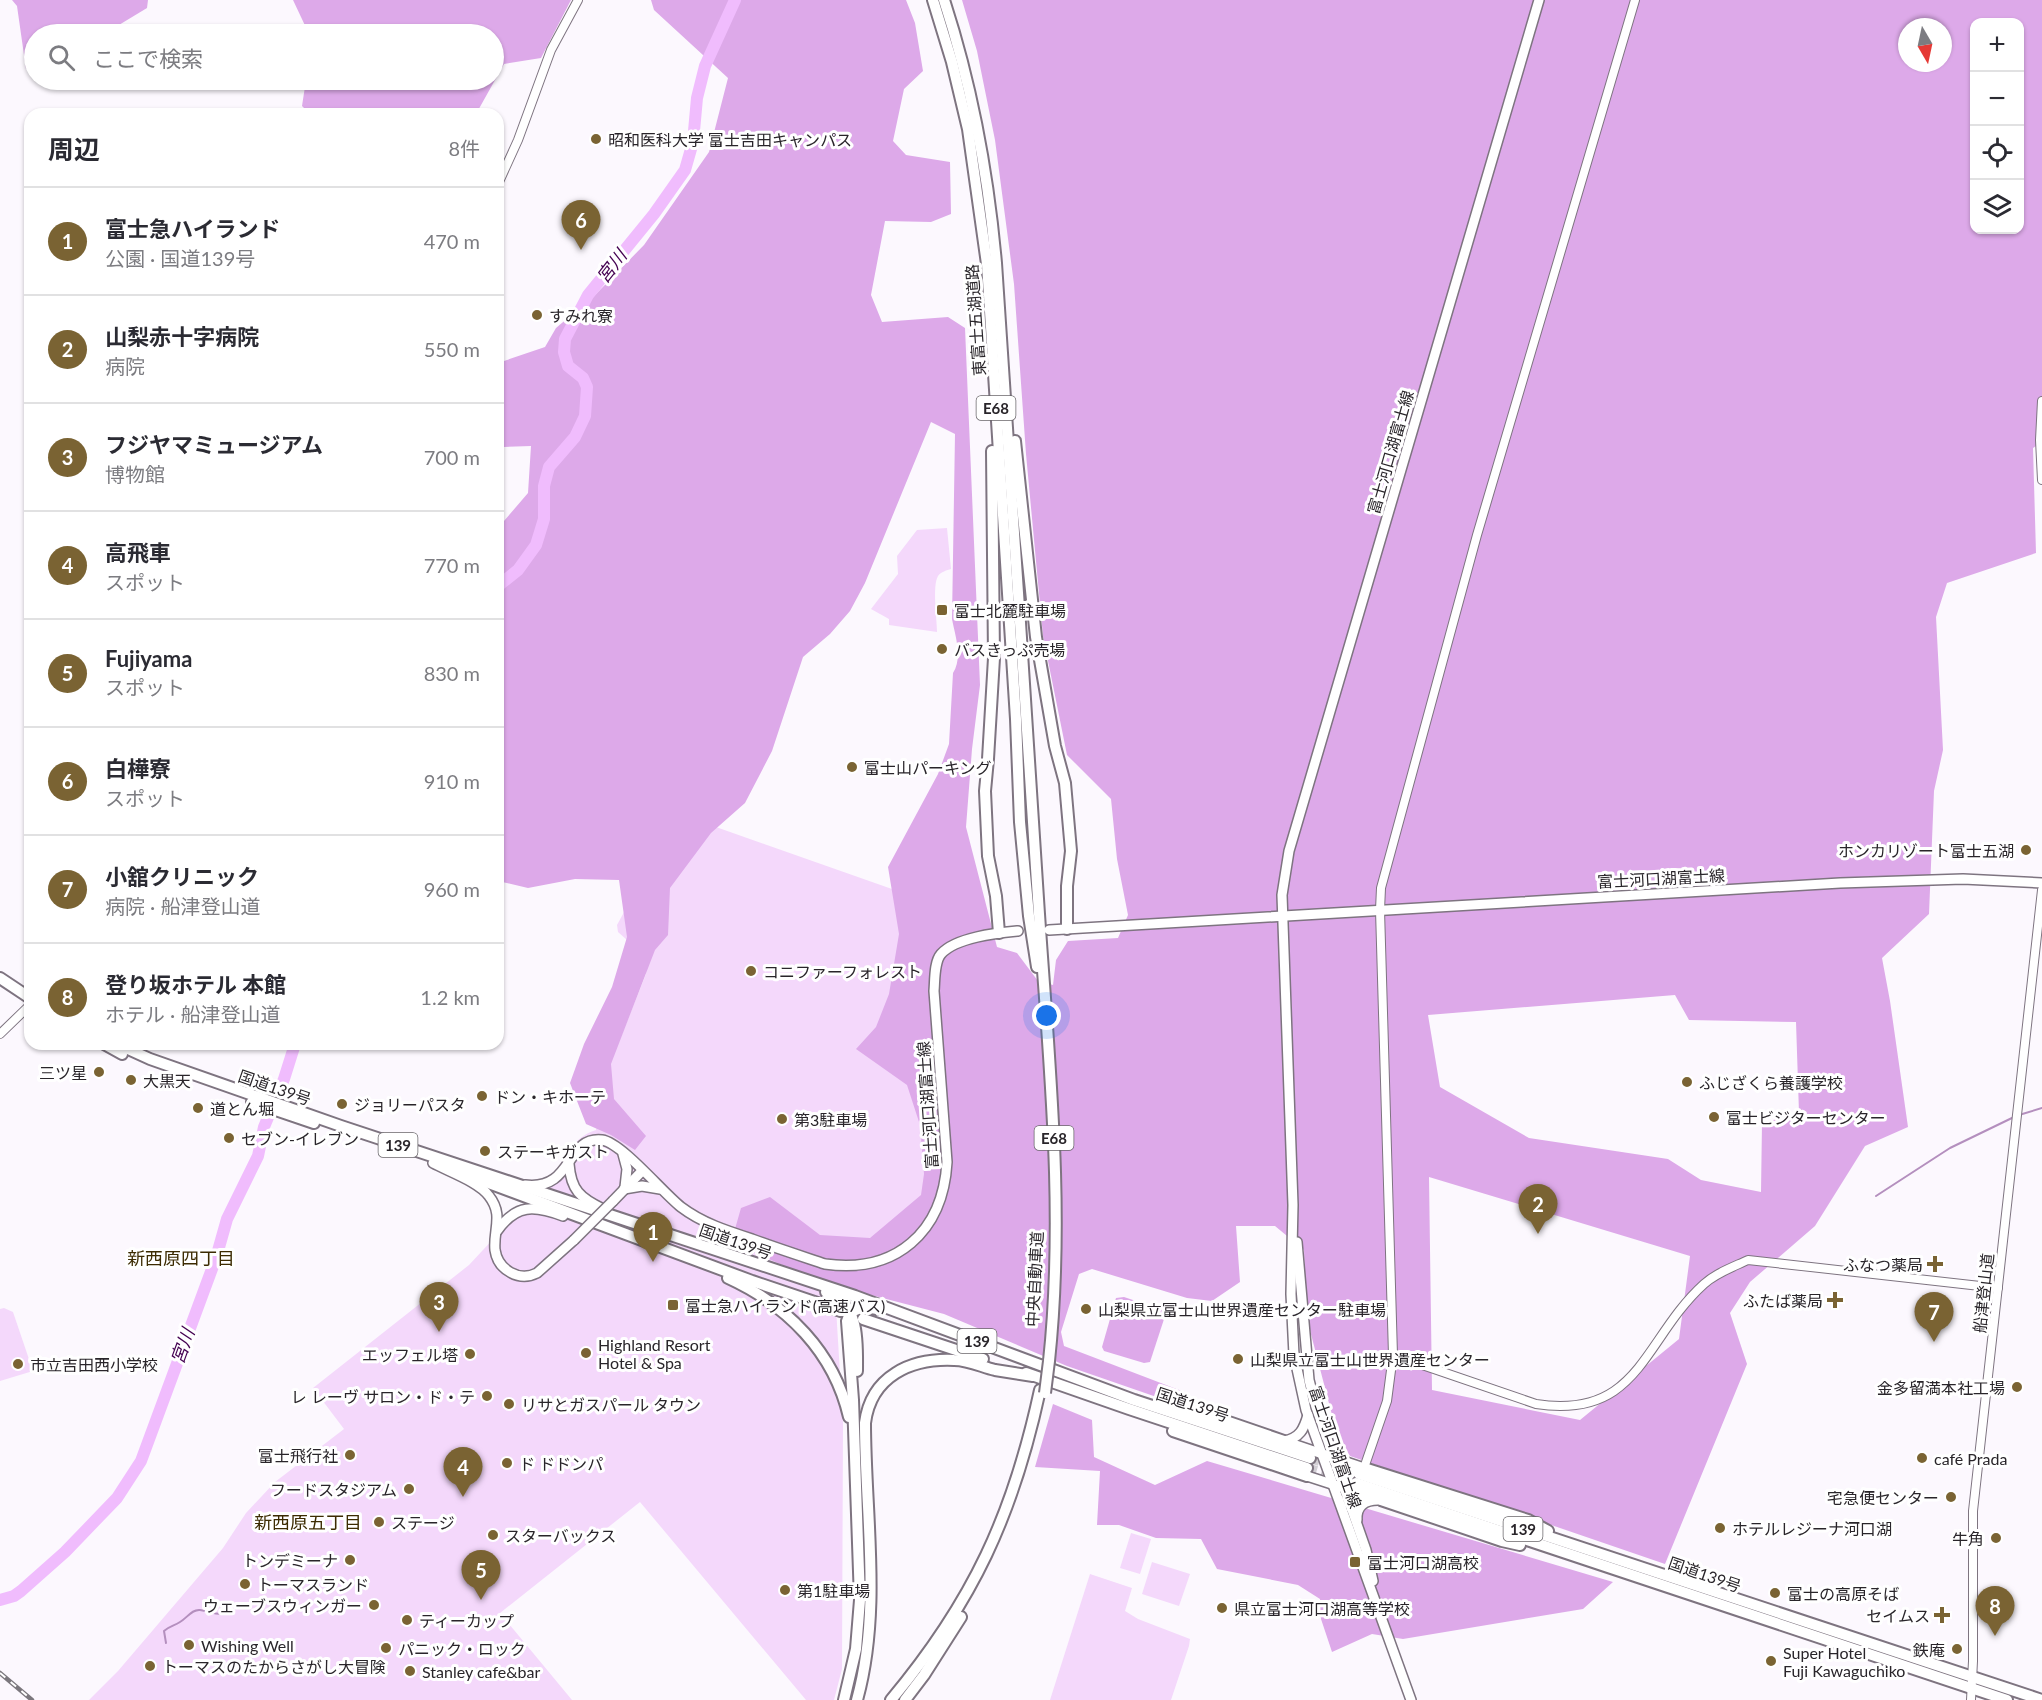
<!DOCTYPE html>
<html lang="ja">
<head>
<meta charset="utf-8">
<style>
  :root { --surface:#fff; --page:#f2f2f3; --text:#2b2b33; --muted:#7c7c81; --line:#e1e1e2; --accent:#7a6333 }
  body { margin:0; font-family:Lato,"Noto Sans JP",sans-serif; background:var(--page); color:var(--text) }
  .controls { position:absolute; right:18px; top:18px; display:grid; overflow:hidden; border-radius:12px; box-shadow:0 2px 4px #0004 }
  .controls button { width:54px; height:54px; display:grid; place-items:center; padding:0; border:0; border-bottom:2px solid var(--line); background:var(--surface); color:var(--text); font:30px sans-serif }
  .compass { position:absolute; left:1898px; top:18px; width:54px; height:54px; border-radius:50%; background:var(--surface); box-shadow:0 2px 4px #0004; rotate:171deg }
  .you { position:absolute; left:1047px; top:1016px; width:21px; height:21px; margin:-15px; border:4px solid #fff; border-radius:50%; background:#1a73e8; box-shadow:0 0 0 9px #1a73e833 }
  .badge { display:grid; place-items:center; width:39px; height:39px; border-radius:50%; background:var(--accent); color:#fff; font-size:20px; font-weight:700 }
  .pin { position:absolute; translate:-50% -50px; filter:drop-shadow(0 2px 3px #0008) }
  .pin::after { content:''; position:absolute; top:32px; width:21px; height:18px; background:inherit; clip-path:polygon(0 0,100% 0,50% 100%) }
  .list { margin:0; padding:0; list-style:none }
  h2 { display:flex; justify-content:space-between; align-items:center; height:78px; margin:0; padding:0 24px; font-size:26px }
  h2 small { font-size:20px; font-weight:400; color:var(--muted) }
  .list li { display:grid; grid-template-columns:39px 1fr auto; gap:18px; align-items:center; box-sizing:border-box; height:108px; padding:0 24px; border-top:2px solid var(--line) }
  .list b { display:block; font-size:22px; white-space:nowrap }
  .list p { margin:0; font-size:20px; white-space:nowrap; color:var(--muted) }
  .list em { font-size:20px; font-style:normal; color:var(--muted) }
  .icon { flex:none; width:33px; height:33px; fill:none; stroke:currentColor; stroke-width:2; stroke-linecap:round; stroke-linejoin:round }
  .map { position:relative; flex:none; width:2042px; height:1700px; overflow:hidden }
  .search { position:absolute; background:var(--surface); box-shadow:0 2px 4px #0004; left:24px; top:24px; width:480px; height:66px; display:flex; align-items:center; gap:15px; box-sizing:border-box; padding:0 21px; border-radius:33px; color:var(--muted); font-size:22px }
  .panel { position:absolute; background:var(--surface); box-shadow:0 2px 4px #0004; left:24px; top:108px; width:480px; height:942px; border-radius:18px }
  .map>svg:first-child { display:block }
</style>
</head>
<body>
<div class="map">
<svg width="2042" height="1700" viewBox="0 0 2042 1700">
  <rect width="100%" height="100%" fill="#fcf8fe"/>
  <g fill="#f4d8fb">
    <path d="M947,528L951,569C947,570 941,572 938,576C932,586 937,620 937,632L889,625V619L871,609L898,574L897,556L917,530Z"/>
    <path d="M699,821L909,895L927,1216L833,1258L843,1423L842,1669L834,1700H806L640,1502L500,1613L572,1700H89L118,1671L223,1548L246,1513L275,1482L344,1429L313,1388L469,1265L561,1166C570,1149 577,1136 596,1130L603,1082L646,974L647,964L636,948L618,932L617,925L629,903Z"/>
    <polygon points="4,1308 13,1312 33,1371 0,1381 0,1309"/>
    <polygon points="1131,1533 1151,1539 1140,1574 1120,1568"/>
    <polygon points="1152,1562 1190,1574 1179,1606 1142,1594"/>
    <polygon points="1090,1574 1132,1588 1125,1611 1138,1619 1190,1639 1189,1646 1171,1700 1050,1700"/>
  </g>
  <g fill="#dda9e9" fill-rule="evenodd">
    <polygon points="12,0 148,0 147,8 104,34 34,34 34,66 26,69 17,6"/>
    <polygon points="293,0 571,0 541,58 504,64 476,114 310,114 302,106 306,80 494,80 494,34 309,34"/>
    <path d="M651,0H906L915,23L923,71L904,89L893,141L906,155L950,162L951,214L931,222L885,221L871,295L882,322L948,317L965,328L980,685L972,749L966,827L997,947L1017,953L1038,981L1053,985L1056,960L1068,941L1118,938L1128,915L1117,859L1111,799L1067,755L1043,636L1026,454L1014,284L995,140L977,51L962,0H2042V442L2033,448L2036,553L1947,583L1936,617L1943,750L1934,791L1929,914L1882,958L1890,1001L1908,1127L1865,1146L1815,1226L1750,1282L1730,1313L1747,1364L1665,1564L1350,1456L1337,1434L1306,1315L1304,1250L1275,1226H1236L1240,1282L1212,1301L1187,1298L1092,1269L1079,1274L1061,1332L1064,1346L1187,1393L1188,1401L1171,1402L1067,1366L944,1314L821,1282L746,1249L735,1229L741,1208L770,1197L820,1235L870,1238L921,1195L924,1174L920,1125L907,1085L856,1049L876,1027L889,994L899,934L888,867L938,774L949,744L953,673C963,658 955,635 952,619L955,434L931,422L865,583L850,611L830,634L803,657L772,751L745,803L711,833L670,888L668,935L655,950L611,1064L614,1099L646,1136L635,1150L611,1135L586,1124L570,1083L584,1044L612,987L627,937L619,880L575,879L528,888L498,881V528L528,493L531,446L504,447L498,443V363L545,347L556,328L596,294L644,245L709,152L728,78L654,10ZM1974,22H2020V230H1974ZM1907,27H1943V63H1907ZM1675,995L1689,1020L1796,1022L1799,1113L1762,1123L1761,1192L1701,1180L1668,1159L1529,1138L1440,1087L1428,1015ZM1429,1177L1690,1256L1679,1339L1580,1420L1432,1390Z"/>
    <polygon points="1124,1297 1163,1310 1166,1313 1150,1362 1144,1363 1104,1351 1102,1347 1116,1298"/>
    <polygon points="1053,1404 1092,1420 1094,1457 1155,1485 1207,1461 1613,1582 1583,1609 1403,1639 1372,1634 1332,1652 1321,1619 1320,1599 1298,1585 1217,1569 1201,1539 1156,1538 1119,1525 1097,1525 1100,1471 1035,1467"/>
  </g>
  <g fill="none" stroke-linecap="round" stroke-linejoin="round">
    <g stroke="#b48fbe" stroke-width="2">
      <polyline points="2019,1115 2042,1108"/>
      <polyline points="1876,1196 1950,1148 2014,1117"/>
      <path d="M166,1643L164,1631C169,1626 174,1626 180,1622C187,1618 192,1609 200,1610C209,1611 214,1615 224,1614"/>
    </g>
    <g stroke="#f0bcfd" stroke-width="12">
      <polyline points="498,586 518,570 536,545 544,519 544,486 549,467 575,437 585,416 587,387 583,378 568,366 564,352 565,339 588,295 654,214 685,170 693,142 697,98 705,66 735,0"/>
      <polyline points="0,1600 14,1596 21,1591 65,1552 117,1498 141,1461 216,1258 227,1219 258,1156 264,1127 284,1079 295,1044"/>
    </g>
    <g stroke="#d2ced4" stroke-width="10" stroke-dasharray="10 5" stroke-linecap="butt">
      <polyline points="1310,1458 1359,1474"/>
      <polyline points="1307,1468 1356,1483"/>
    </g>
    <g stroke="#7e7480" stroke-width="10">
      <g id="minor">
        <polyline points="498,184 518,140 551,50 578,0"/>
        <polyline points="2042,401 2040,440 2042,480"/>
        <polyline points="0,1034 30,1005"/>
        <path d="M1393,1355L1536,1404C1640,1420 1643,1339 1704,1284C1716,1273 1733,1267 1748,1260L1998,1288"/>
        <polyline points="1364,1468 1387,1401 1393,1355 1380,910 1381,888 1477,535 1635,0"/>
        <polyline points="1971,1700 1973,1661 1973,1511 2042,890"/>
      </g>
    </g>
    <g stroke="#7e7480" stroke-width="12">
      <g id="major">
        <polyline points="1049,930 1840,883 1963,879 2042,883"/>
        <polyline points="623,1154 627,1169 625,1187"/>
        <path d="M433,1163C450,1172 479,1182 489,1196C504,1215 493,1230 495,1250C498,1270 519,1282 537,1273L574,1240"/>
        <path d="M569,1164C571,1190 580,1198 603,1209"/>
        <path d="M525,1185C574,1191 565,1136 602,1140C622,1143 662,1192 681,1207C702,1223 727,1231 752,1239C776,1248 801,1256 825,1264C896,1274 943,1232 947,1162L934,991C935,980 934,962 941,954C956,937 998,933 1018,931"/>
        <polyline points="624,1189 642,1186 660,1189"/>
        <polyline points="613,1201 642,1171"/>
        <path d="M497,1231C516,1204 534,1205 563,1216"/>
        <polyline points="1297,1242 1309,1380 1316,1407 1366,1550 1373,1581"/>
        <polyline points="1284,1441 1364,1468"/>
        <path d="M1284,1441C1300,1438 1304,1429 1308,1415"/>
        <polyline points="1307,1476 1381,1500"/>
        <path d="M1344,1487C1347,1476 1352,1469 1364,1468"/>
        <path d="M1357,1520C1356,1506 1365,1500 1378,1500"/>
        <polyline points="1411,1700 1306,1410 1294,1355 1291,1294 1293,1205 1282,895 1289,851 1539,0"/>
      </g>
    </g>
    <g stroke="#7e7480" stroke-width="14">
      <g id="highway">
        <polyline points="933,0 952,62 968,129 987,264 1016,719 1020,822 1029,916 1037,967"/>
        <path d="M944,0C972,86 988,173 996,263C1012,480 1024,697 1039,914C1049,1063 1065,1212 1049,1361"/>
        <polyline points="1015,441 1036,637 1055,746 1065,783 1071,851 1067,886 1067,929"/>
        <polyline points="992,451 994,658 988,759 985,791 988,856 996,896 999,933"/>
        <polyline points="0,978 30,998"/>
        <polyline points="104,1044 122,1054"/>
        <polyline points="117,1044 150,1059 341,1126 855,1296 1134,1400 1310,1458"/>
        <polyline points="252,1102 314,1123"/>
        <polyline points="451,1169 752,1281 841,1311"/>
        <path d="M728,1278C787,1305 834,1352 849,1417"/>
        <path d="M826,1292C860,1304 857,1341 857,1371"/>
        <polyline points="863,1319 983,1359"/>
        <polyline points="1026,1373 1129,1409 1307,1468"/>
        <polyline points="1161,1404 1188,1408 1284,1441"/>
        <polyline points="1173,1431 1307,1476"/>
        <polyline points="1364,1468 1528,1520 1548,1531"/>
        <polyline points="1359,1474 2042,1700"/>
        <polyline points="1356,1483 2007,1700"/>
        <polyline points="1381,1500 1502,1541 1520,1545"/>
        <path d="M844,1700L856,1649L860,1600L853,1400L847,1321C850,1308 864,1306 876,1309"/>
        <path d="M857,1700C882,1610 865,1514 865,1423C871,1376 911,1358 954,1360C969,1360 982,1367 995,1370C1008,1372 1020,1374 1033,1376"/>
        <path d="M891,1700C973,1602 1013,1515 1040,1390"/>
        <polyline points="905,1700 924,1675 961,1617"/>
      </g>
    </g>
    <use href="#minor" stroke="#fff" stroke-width="8"/>
    <use href="#major" stroke="#fff" stroke-width="9"/>
    <use href="#highway" stroke="#fff" stroke-width="10"/>
    <g stroke="#7b777d" stroke-width="4.5">
      <polyline id="rail" points="0,1673 32,1700"/>
    </g>
    <use href="#rail" stroke="#fff" stroke-width="2" stroke-dasharray="7" stroke-linecap="butt"/>
    <g stroke="#7e7480" stroke-width="12" stroke-linecap="butt">
      <polyline id="major-bridge" points="574,1240 613,1201"/>
    </g>
    <g stroke="#7e7480" stroke-width="14" stroke-linecap="butt">
      <polyline id="highway-bridge" points="1045,1393 1049,1361"/>
    </g>
    <use href="#major-bridge" stroke="#fff" stroke-width="9"/>
    <use href="#highway-bridge" stroke="#fff" stroke-width="10"/>
  </g>
  <g fill="#7a6333" stroke="#fff" stroke-width="2">
    <circle cx="596" cy="139" r="6"/>
    <circle cx="537" cy="315" r="6"/>
    <rect x="936" y="604" width="12" height="12" rx="3"/>
    <circle cx="942" cy="649" r="6"/>
    <circle cx="852" cy="767" r="6"/>
    <circle cx="2026" cy="850" r="6"/>
    <circle cx="751" cy="971" r="6"/>
    <circle cx="99" cy="1072" r="6"/>
    <circle cx="131" cy="1080" r="6"/>
    <circle cx="1687" cy="1082" r="6"/>
    <circle cx="482" cy="1096" r="6"/>
    <circle cx="342" cy="1104" r="6"/>
    <circle cx="198" cy="1108" r="6"/>
    <circle cx="1714" cy="1117" r="6"/>
    <circle cx="782" cy="1119" r="6"/>
    <circle cx="229" cy="1138" r="6"/>
    <circle cx="485" cy="1151" r="6"/>
    <path d="M1932 1255h6v6h6v6h-6v6h-6v-6h-6v-6h6z"/>
    <path d="M1832 1291h6v6h6v6h-6v6h-6v-6h-6v-6h6z"/>
    <rect x="667" y="1299" width="12" height="12" rx="3"/>
    <circle cx="1086" cy="1309" r="6"/>
    <circle cx="586" cy="1353" r="6"/>
    <circle cx="470" cy="1354" r="6"/>
    <circle cx="1238" cy="1359" r="6"/>
    <circle cx="18" cy="1364" r="6"/>
    <circle cx="2017" cy="1387" r="6"/>
    <circle cx="487" cy="1396" r="6"/>
    <circle cx="509" cy="1404" r="6"/>
    <circle cx="350" cy="1455" r="6"/>
    <circle cx="1922" cy="1458" r="6"/>
    <circle cx="507" cy="1463" r="6"/>
    <circle cx="409" cy="1489" r="6"/>
    <circle cx="1951" cy="1497" r="6"/>
    <circle cx="379" cy="1522" r="6"/>
    <circle cx="1720" cy="1528" r="6"/>
    <circle cx="493" cy="1535" r="6"/>
    <circle cx="1996" cy="1538" r="6"/>
    <circle cx="350" cy="1560" r="6"/>
    <rect x="1349" y="1556" width="12" height="12" rx="3"/>
    <circle cx="245" cy="1584" r="6"/>
    <circle cx="785" cy="1590" r="6"/>
    <circle cx="1775" cy="1593" r="6"/>
    <circle cx="374" cy="1605" r="6"/>
    <circle cx="1222" cy="1608" r="6"/>
    <path d="M1939 1606h6v6h6v6h-6v6h-6v-6h-6v-6h6z"/>
    <circle cx="407" cy="1620" r="6"/>
    <circle cx="189" cy="1645" r="6"/>
    <circle cx="386" cy="1648" r="6"/>
    <circle cx="1957" cy="1649" r="6"/>
    <circle cx="1771" cy="1661" r="6"/>
    <circle cx="150" cy="1666" r="6"/>
    <circle cx="410" cy="1671" r="6"/>
  </g>
  <g text-anchor="middle" dominant-baseline="central" stroke-width="6" stroke-linejoin="round" paint-order="stroke">
    <g fill="#fff" stroke="#69666a" stroke-width="1.5">
      <rect x="976.5" y="396" width="39" height="24" rx="4.5"/>
      <rect x="1034.5" y="1126" width="39" height="24" rx="4.5"/>
      <rect x="378.5" y="1133" width="39" height="24" rx="4.5"/>
      <rect x="957.5" y="1329" width="39" height="24" rx="4.5"/>
      <rect x="1503.5" y="1517" width="39" height="24" rx="4.5"/>
    </g>
    <g font-size="15" font-weight="bold" fill="#29252a">
      <text x="996" y="408">E68</text>
      <text x="1054" y="1138">E68</text>
      <text x="398" y="1145">139</text>
      <text x="977" y="1341">139</text>
      <text x="1523" y="1529">139</text>
    </g>
    <g font-size="16" fill="#29252a" stroke="#fff" text-anchor="start">
      <text x="608" y="139">昭和医科大学 富士吉田キャンパス</text>
      <text x="549" y="315">すみれ寮</text>
      <text x="954" y="610">富士北麓駐車場</text>
      <text x="954" y="649">バスきっぷ売場</text>
      <text x="864" y="767">富士山パーキング</text>
      <text x="2014" y="850" text-anchor="end">ホンカリゾート富士五湖</text>
      <text x="763" y="971">コニファーフォレスト</text>
      <text x="87" y="1072" text-anchor="end">三ツ星</text>
      <text x="143" y="1080">大黒天</text>
      <text x="1699" y="1082">ふじざくら養護学校</text>
      <text x="494" y="1096">ドン・キホーテ</text>
      <text x="354" y="1104">ジョリーパスタ</text>
      <text x="210" y="1108">道とん堀</text>
      <text x="1726" y="1117">富士ビジターセンター</text>
      <text x="794" y="1119">第3駐車場</text>
      <text x="241" y="1138">セブン-イレブン</text>
      <text x="497" y="1151">ステーキガスト</text>
      <text x="1923" y="1264" text-anchor="end">ふなつ薬局</text>
      <text x="1823" y="1300" text-anchor="end">ふたば薬局</text>
      <text x="685" y="1305">富士急ハイランド(高速バス)</text>
      <text x="1098" y="1309">山梨県立富士山世界遺産センター駐車場</text>
      <text x="598" y="1344">Highland Resort<tspan x="598" dy="18">Hotel &amp; Spa</tspan></text>
      <text x="458" y="1354" text-anchor="end">エッフェル塔</text>
      <text x="1250" y="1359">山梨県立富士山世界遺産センター</text>
      <text x="30" y="1364">市立吉田西小学校</text>
      <text x="2005" y="1387" text-anchor="end">金多留満本社工場</text>
      <text x="475" y="1396" text-anchor="end">レ レーヴ サロン・ド・テ</text>
      <text x="521" y="1404">リサとガスパール タウン</text>
      <text x="338" y="1455" text-anchor="end">富士飛行社</text>
      <text x="1934" y="1458">café Prada</text>
      <text x="519" y="1463">ド ドドンパ</text>
      <text x="397" y="1489" text-anchor="end">フードスタジアム</text>
      <text x="1939" y="1497" text-anchor="end">宅急便センター</text>
      <text x="391" y="1522">ステージ</text>
      <text x="1732" y="1528">ホテルレジーナ河口湖</text>
      <text x="505" y="1535">スターバックス</text>
      <text x="1984" y="1538" text-anchor="end">牛角</text>
      <text x="338" y="1560" text-anchor="end">トンデミーナ</text>
      <text x="1367" y="1562">富士河口湖高校</text>
      <text x="257" y="1584">トーマスランド</text>
      <text x="797" y="1590">第1駐車場</text>
      <text x="1787" y="1593">富士の高原そば</text>
      <text x="362" y="1605" text-anchor="end">ウェーブスウィンガー</text>
      <text x="1234" y="1608">県立富士河口湖高等学校</text>
      <text x="1930" y="1615" text-anchor="end">セイムス</text>
      <text x="419" y="1620">ティーカップ</text>
      <text x="201" y="1645">Wishing Well</text>
      <text x="398" y="1648">パニック・ロック</text>
      <text x="1945" y="1649" text-anchor="end">鉄庵</text>
      <text x="1783" y="1652">Super Hotel<tspan x="1783" dy="18">Fuji Kawaguchiko</tspan></text>
      <text x="162" y="1666">トーマスのたからさがし大冒険</text>
      <text x="422" y="1671">Stanley cafe&amp;bar</text>
    </g>
    <g font-size="16" fill="#29252a" stroke="#fff">
      <text transform="translate(975 320) rotate(-94)">東富士五湖道路</text>
      <text transform="translate(1390 452) rotate(-74)">富士河口湖富士線</text>
      <text transform="translate(1661 878) rotate(-3)">富士河口湖富士線</text>
      <text transform="translate(275 1087) rotate(19)">国道139号</text>
      <text transform="translate(927 1105) rotate(-94)">富士河口湖富士線</text>
      <text transform="translate(736 1241) rotate(19)">国道139号</text>
      <text transform="translate(1034 1279) rotate(-87)">中央自動車道</text>
      <text transform="translate(1983 1293) rotate(-84)">船津登山道</text>
      <text transform="translate(1193 1404) rotate(18)">国道139号</text>
      <text transform="translate(1336 1447) rotate(71)">富士河口湖富士線</text>
      <text transform="translate(1705 1574) rotate(19)">国道139号</text>
    </g>
    <g font-size="18" font-style="italic" fill="#440151" stroke="#fff">
      <text transform="translate(611 266) rotate(-52)">宮川</text>
      <text transform="translate(182 1346) rotate(-70)">宮川</text>
    </g>
    <g font-size="18" fill="#3c2b02" stroke="#fff">
      <text x="181" y="1258">新西原四丁目</text>
      <text x="308" y="1522">新西原五丁目</text>
    </g>
  </g>
</svg>
<div class="controls">
<button>+</button>
<button>−</button>
<button><svg class="icon" aria-label="locate" viewBox="0 0 24 24"><circle cx="12" cy="12" r="6"/><path d="M12 2v4M12 18v4M2 12h4M18 12h4"/></svg></button>
<button><svg class="icon" aria-label="layers" viewBox="0 0 24 24"><path d="M12 4l9 5-9 5-9-5zM3 14l9 5 9-5"/></svg></button>
</div>
<svg class="compass" viewBox="-18 -18 36 36"><path d="M0-13l5 13h-10z" fill="#e53935"/><path d="M0 13l5-13h-10z" fill="#7c7c81"/></svg>
<div class="you"></div>
<div class="pin badge" style="left:653px;top:1262px">1</div>
<div class="pin badge" style="left:1538px;top:1234px">2</div>
<div class="pin badge" style="left:439px;top:1332px">3</div>
<div class="pin badge" style="left:463px;top:1497px">4</div>
<div class="pin badge" style="left:481px;top:1600px">5</div>
<div class="pin badge" style="left:581px;top:250px">6</div>
<div class="pin badge" style="left:1934px;top:1342px">7</div>
<div class="pin badge" style="left:1995px;top:1636px">8</div>
<div class="search"><svg class="icon" aria-label="search" viewBox="0 0 24 24"><circle cx="10" cy="10" r="6"/><path d="M15 15l6 6"/></svg>ここで検索</div>
<section class="panel">
<h2>周辺<small>8件</small></h2>
<ul class="list">
<li><span class="badge">1</span><div><b>富士急ハイランド</b><p>公園 · 国道139号</p></div><em>470 m</em></li>
<li><span class="badge">2</span><div><b>山梨赤十字病院</b><p>病院</p></div><em>550 m</em></li>
<li><span class="badge">3</span><div><b>フジヤマミュージアム</b><p>博物館</p></div><em>700 m</em></li>
<li><span class="badge">4</span><div><b>高飛車</b><p>スポット</p></div><em>770 m</em></li>
<li><span class="badge">5</span><div><b>Fujiyama</b><p>スポット</p></div><em>830 m</em></li>
<li><span class="badge">6</span><div><b>白樺寮</b><p>スポット</p></div><em>910 m</em></li>
<li><span class="badge">7</span><div><b>小舘クリニック</b><p>病院 · 船津登山道</p></div><em>960 m</em></li>
<li><span class="badge">8</span><div><b>登り坂ホテル 本館</b><p>ホテル · 船津登山道</p></div><em>1.2 km</em></li>
</ul>
</section>
</div>
</body>
</html>
